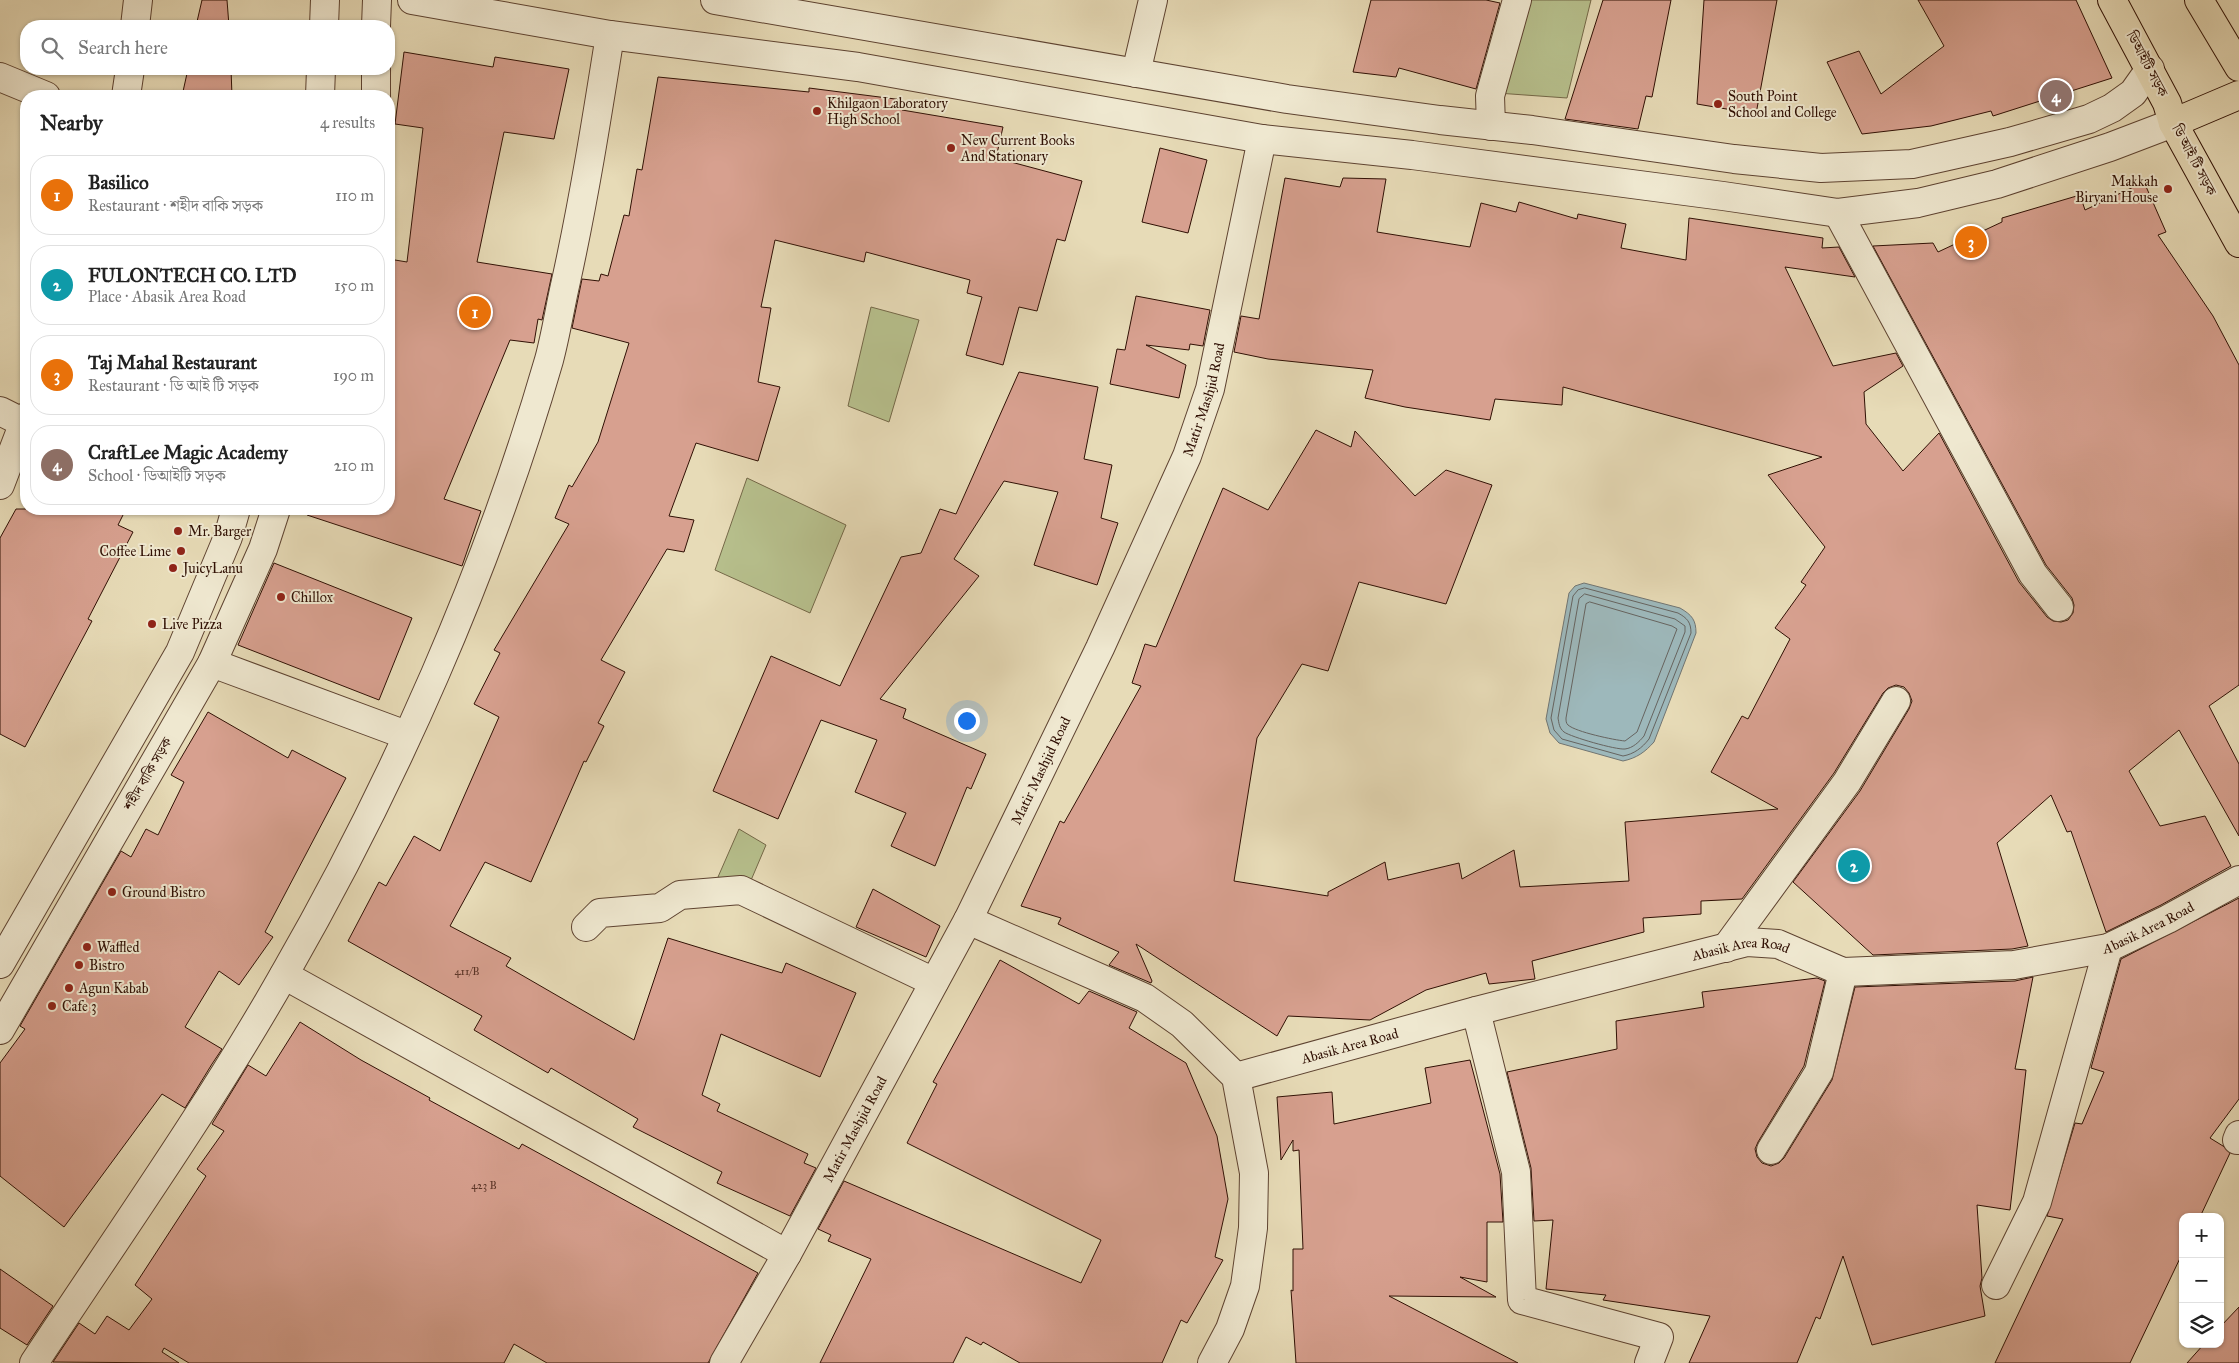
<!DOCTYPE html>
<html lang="en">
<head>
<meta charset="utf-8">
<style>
  :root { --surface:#fff; --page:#f6f6f6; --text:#222; --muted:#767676; --line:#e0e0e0; --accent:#8f2418 }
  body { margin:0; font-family:"IM FELL Great Primer","Noto Serif Bengali",serif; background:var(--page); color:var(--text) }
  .controls { position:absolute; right:15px; bottom:15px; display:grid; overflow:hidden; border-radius:10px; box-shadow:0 1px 4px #0004 }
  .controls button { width:45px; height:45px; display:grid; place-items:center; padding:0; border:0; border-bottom:1px solid var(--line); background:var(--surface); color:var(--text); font:25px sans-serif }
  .you { position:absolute; left:966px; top:720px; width:18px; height:18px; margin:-12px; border:4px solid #fff; border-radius:50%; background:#1a73e8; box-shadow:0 0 0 8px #1a73e833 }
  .badge { display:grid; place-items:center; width:32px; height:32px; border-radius:50%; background:var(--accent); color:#fff; font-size:16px; font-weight:700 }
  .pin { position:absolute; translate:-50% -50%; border:2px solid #fff; box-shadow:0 1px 5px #0006 }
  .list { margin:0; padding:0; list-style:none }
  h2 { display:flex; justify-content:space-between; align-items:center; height:65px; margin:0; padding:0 20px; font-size:21px }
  h2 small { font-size:16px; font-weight:400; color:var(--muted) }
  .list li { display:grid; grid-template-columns:32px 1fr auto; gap:15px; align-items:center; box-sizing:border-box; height:80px; margin:0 10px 10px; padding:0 10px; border:1px solid var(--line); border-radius:20px }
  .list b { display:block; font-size:19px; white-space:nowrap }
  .list p { margin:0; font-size:16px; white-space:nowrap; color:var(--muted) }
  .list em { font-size:16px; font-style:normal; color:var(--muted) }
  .icon { flex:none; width:28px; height:28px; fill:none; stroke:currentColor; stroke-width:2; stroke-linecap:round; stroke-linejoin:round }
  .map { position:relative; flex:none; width:2239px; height:1363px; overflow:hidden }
  .search { position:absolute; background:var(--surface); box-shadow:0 1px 4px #0004; left:20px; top:20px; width:375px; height:55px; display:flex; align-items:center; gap:12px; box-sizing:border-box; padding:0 18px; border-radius:20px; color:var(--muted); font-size:19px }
  .panel { position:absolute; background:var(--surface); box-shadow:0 1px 4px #0004; left:20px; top:90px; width:375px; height:425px; border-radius:20px }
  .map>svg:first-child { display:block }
</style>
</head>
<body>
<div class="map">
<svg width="2239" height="1363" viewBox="0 0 2239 1363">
  <rect width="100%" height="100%" fill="#e7dbb7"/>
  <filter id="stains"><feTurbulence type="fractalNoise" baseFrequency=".004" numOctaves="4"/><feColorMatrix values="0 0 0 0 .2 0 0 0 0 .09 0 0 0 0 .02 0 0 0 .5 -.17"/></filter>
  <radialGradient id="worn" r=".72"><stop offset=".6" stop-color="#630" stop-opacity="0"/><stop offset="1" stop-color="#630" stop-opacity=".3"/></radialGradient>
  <g fill="#b7c08d" stroke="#746848">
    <polygon points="1526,0 1591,0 1567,98 1497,93"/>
    <polygon points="871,307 919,320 889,422 848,406"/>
    <polygon points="747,478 846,525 810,613 715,570"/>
    <polygon points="739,829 766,845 749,885 718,877"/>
  </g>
  <path fill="#9db8bb" stroke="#717572" d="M1584,583L1680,608C1692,615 1696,620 1696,633L1654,742C1645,752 1637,758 1623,761L1559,743L1550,733L1546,719L1569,593L1575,586Z"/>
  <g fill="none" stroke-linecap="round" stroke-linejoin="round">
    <g stroke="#666460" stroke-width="1">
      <path d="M1585,588L1678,613C1687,618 1691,622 1691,633L1649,739C1642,748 1634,754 1623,756L1562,739L1554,730L1551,718L1573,596L1578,590Z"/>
      <path d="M1585,594L1675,619L1685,626V632L1644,736C1639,742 1633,748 1625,749C1616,750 1571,737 1564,732C1559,728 1559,723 1558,718L1579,599Z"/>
      <path d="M1590,602L1672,626L1677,629L1637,732L1625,741C1614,740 1576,732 1568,725C1566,723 1566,721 1566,718L1586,604Z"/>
    </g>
  </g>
  <g fill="#d7a08f" stroke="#301004">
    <polygon points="202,0 227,0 229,26 196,26"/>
    <polygon points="1371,0 1486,0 1500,3 1476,89 1399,68 1396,77 1353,72"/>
    <polygon points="1603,0 1671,0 1652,97 1646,96 1638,129 1565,119"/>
    <polygon points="1704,0 1777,0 1756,114 1697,104"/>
    <polygon points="1918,0 2076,0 2112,78 1993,116 1991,111 1931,126 1862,134 1827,62 1859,51 1881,94 1944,46"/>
    <polygon points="404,52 493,67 495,57 569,69 554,139 504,132 477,262 552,274 542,320 538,319 534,343 510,340 444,499 481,511 462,566 307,515 308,509 389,509 389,259 407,262 423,128 395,124"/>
    <polygon points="188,69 231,69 232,96 182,96"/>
    <polygon points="658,77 809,92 809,88 903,100 902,110 1003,127 996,158 1082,181 1065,241 1057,239 1037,311 1019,307 1003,365 966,355 982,297 967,293 970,280 866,252 864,262 775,240 761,307 771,308 758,382 780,387 758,461 696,443 669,516 694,520 684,552 667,549 601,660 625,672 598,723 604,726 586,762 584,761 531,882 485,862 450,926 511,958 506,966 634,1040 668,938 782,973 786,963 856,993 820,1077 721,1034 702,1095 720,1104 717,1111 808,1154 804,1163 816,1168 790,1216 717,1183 722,1172 633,1127 638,1119 551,1068 548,1073 474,1030 482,1016 348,941 379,882 386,886 414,836 440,851 499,717 474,704 500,653 494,650 569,524 555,518 569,485 572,487 598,442 629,343 572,328 582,279 599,281 601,274 608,276 624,215 629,216 637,169 642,170"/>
    <polygon points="1160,148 1207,160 1188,233 1142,222"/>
    <polygon points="1285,178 1340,187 1343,178 1386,179 1377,232 1470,247 1481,203 1516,212 1519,202 1577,219 1578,214 1626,224 1621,248 1686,260 1689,218 1823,238 1822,248 1839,247 1855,277 1785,267 1833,366 1896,353 1903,366 1864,392 1866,424 1903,471 1939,433 2019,582 2047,617 2053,621 2061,622 2068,620 2073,613 2074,605 2072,598 2046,565 1873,246 1933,243 1938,252 2002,222 2002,218 2080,195 2085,210 2144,182 2166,232 2158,235 2213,316 2239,365 2239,685 2209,706 2239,764 2239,836 2179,730 2129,771 2160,826 2205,816 2231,866 2161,905 2106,932 2071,831 2067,832 2051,795 1997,843 2028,946 2012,949 1873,955 1793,882 1860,791 1909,709 1912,701 1909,693 1904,687 1896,685 1888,688 1883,693 1834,773 1742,899 1701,901 1701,914 1643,918 1644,932 1532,961 1535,979 1489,984 1486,973 1426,990 1370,1020 1288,1016 1277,1036 1136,944 1152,981 1151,983 1109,965 1119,952 1058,924 1061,918 1021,906 1060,821 1064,823 1141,686 1132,683 1145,644 1156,647 1223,488 1268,510 1316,430 1351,447 1355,431 1415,496 1446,470 1492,485 1446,604 1359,582 1328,671 1302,664 1257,738 1234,881 1328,896 1328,892 1385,862 1388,880 1459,863 1462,879 1514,850 1520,887 1629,881 1625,822 1778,809 1711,772 1742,716 1748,719 1790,639 1775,628 1806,585 1801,582 1825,547 1768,475 1822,457 1563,387 1562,405 1495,399 1490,420 1405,407 1365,398 1373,370 1268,359 1234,352 1241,316 1259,319"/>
    <polygon points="1136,296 1210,310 1203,346 1190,344 1189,350 1146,345 1186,365 1179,398 1110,384 1117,349 1125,350"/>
    <polygon points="1019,372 1098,387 1084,459 1112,465 1101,518 1118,523 1097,585 1034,565 1058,492 1004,481 954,559 979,576 880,699 906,709 903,718 986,754 971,789 967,787 935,866 891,846 906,813 855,792 877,740 821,720 778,819 713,791 771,656 840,686 901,557 921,553 940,509 956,514"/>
    <polygon points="16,509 126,509 118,525 133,532 88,619 92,621 25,747 0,734 0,538"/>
    <polygon points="274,563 412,618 379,700 238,645"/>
    <polygon points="208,712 288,758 292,750 346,778 265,932 273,937 239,985 219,971 185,1027 222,1049 212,1064 185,1108 162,1094 64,1227 0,1176 0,1063 25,1029 20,1026 121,851 131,857 146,829 158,835 184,782 171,775"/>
    <polygon points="873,889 940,926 926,957 856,927"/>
    <polygon points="2239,898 2239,1099 2210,1138 2223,1146 2230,1153 2200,1217 2183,1217 2183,1252 2130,1363 1995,1363 2063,1219 2047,1216 2075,1123 2082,1124 2104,1072 2091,1068 2121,959"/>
    <polygon points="1000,960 1079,1004 1089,991 1137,1012 1129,1028 1186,1063 1217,1136 1228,1199 1215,1257 1223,1260 1187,1323 1181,1320 1162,1363 1020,1363 983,1342 981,1345 966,1337 953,1363 820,1363 871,1259 828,1241 831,1235 818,1229 844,1181 1081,1283 1101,1240 907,1143 937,1084 933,1082"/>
    <polygon points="2033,977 2015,1069 2026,1070 2010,1210 1977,1205 1982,1278 1980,1286 1985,1316 1872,1345 1843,1256 1820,1319 1816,1317 1797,1363 1689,1363 1710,1316 1603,1300 1606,1295 1546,1289 1553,1220 1534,1221 1531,1168 1507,1072 1617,1049 1616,1021 1704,1007 1702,992 1817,978 1825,981 1804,1066 1758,1142 1755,1149 1757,1157 1762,1163 1771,1166 1779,1163 1784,1158 1832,1080 1855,987 2015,981"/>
    <polygon points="300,1022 361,1060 430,1098 429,1100 519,1149 522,1144 758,1273 708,1363 547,1363 514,1344 504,1363 189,1363 164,1348 162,1352 179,1363 53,1362 79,1323 95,1334 107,1316 129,1330 152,1299 135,1285 206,1176 197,1169 224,1131 212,1124 248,1065 266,1076"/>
    <polygon points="1470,1060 1500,1174 1503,1222 1487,1222 1487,1282 1460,1277 1496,1297 1389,1296 1518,1363 1296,1363 1291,1290 1293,1291 1293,1249 1303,1249 1299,1150 1293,1151 1293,1140 1281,1160 1277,1097 1332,1092 1334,1124 1431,1103 1425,1068"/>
    <polygon points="0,1269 53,1306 27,1345 0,1328"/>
    <polygon points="2239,1307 2239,1363 2187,1363 2204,1344 2220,1344 2220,1327"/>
  </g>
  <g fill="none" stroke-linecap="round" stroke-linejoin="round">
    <g stroke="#5e4331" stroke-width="30">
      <g id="minor">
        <polyline points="412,0 610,35 858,67 1262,139 1412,155 1723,196 1838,213 1918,203 1997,184 2110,147 2173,123"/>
        <polyline points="715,0 1287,99 1440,120 1532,130 1734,159 1821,168 1912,164 2010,142 2089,119 2112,108 2133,93 2150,69"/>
        <polyline points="135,26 138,0"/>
        <polyline points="324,26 325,0"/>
        <polyline points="376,26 377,0"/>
        <polyline points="1136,73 1153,0"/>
        <polyline points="0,77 46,96"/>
        <polyline points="126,96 130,69"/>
        <polyline points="320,96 321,69"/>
        <polyline points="376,96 376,69"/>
        <polyline points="1491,126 1490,96 1517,0"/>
        <polyline points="1838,213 2033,574 2059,607"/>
        <polyline points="0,411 24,423"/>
        <polyline points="0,485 26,417"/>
        <polyline points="212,663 406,735"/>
        <polyline points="968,920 1145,998 1182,1024 1236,1077 1254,1173 1253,1228 1245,1286 1230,1329 1212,1363"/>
        <polyline points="586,927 600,913 660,908 680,895 741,890 934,982"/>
        <polyline points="1726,948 1847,782 1896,701"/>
        <polyline points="0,964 180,652 228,537 236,509"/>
        <polyline points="284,975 787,1254"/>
        <polyline points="1476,1011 1516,1172 1522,1300 1659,1337 1649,1363"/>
        <polyline points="0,1030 212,663 263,549 276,509"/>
        <path id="s1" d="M1236,1077L1476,1011L1747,942L1778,944L1843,972L2014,965L2108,948L2168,919L2239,880"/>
        <polyline points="2237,1140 2239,1135"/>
        <polyline points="1771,1150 1819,1072 1843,972"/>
        <polyline points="1996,1285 2037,1202 2108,948"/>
        <path d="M34,1363C119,1234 209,1107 285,973C394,783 488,571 549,360C556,334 560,307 566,281C584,199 597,117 610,35"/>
        <path id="s2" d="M724,1363L787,1254L968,920L1100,648L1187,456L1210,389L1262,139"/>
      </g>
    </g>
    <g stroke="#301004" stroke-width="30">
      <g id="major">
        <polyline points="2112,0 2167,103 2173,123 2239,243"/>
        <polyline points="2199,0 2239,67"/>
        <polyline points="2173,123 2239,95"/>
      </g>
    </g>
    <use href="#minor" stroke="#efe8d0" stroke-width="28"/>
    <use href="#major" stroke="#e7dbb7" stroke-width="28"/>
  </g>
  <g fill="#8f2418" stroke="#efe8d0" stroke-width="2">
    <circle cx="1718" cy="104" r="5"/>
    <circle cx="817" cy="111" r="5"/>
    <circle cx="951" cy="148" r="5"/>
    <circle cx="2168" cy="189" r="5"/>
    <circle cx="178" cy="531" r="5"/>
    <circle cx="181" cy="551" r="5"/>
    <circle cx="173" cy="568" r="5"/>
    <circle cx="281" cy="597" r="5"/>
    <circle cx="152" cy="624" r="5"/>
    <circle cx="112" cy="892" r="5"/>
    <circle cx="87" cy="947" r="5"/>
    <circle cx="79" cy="965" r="5"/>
    <circle cx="69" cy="988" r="5"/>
    <circle cx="52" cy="1006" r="5"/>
  </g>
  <g text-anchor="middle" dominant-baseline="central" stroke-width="4" stroke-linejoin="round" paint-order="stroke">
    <g font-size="11" fill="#5a3427">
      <text x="467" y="971">411/B</text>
      <text x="484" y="1185">423 B</text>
    </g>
    <g font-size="14" fill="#301004" stroke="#efe8d0">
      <text transform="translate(2147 64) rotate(62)">ডিআইটি সড়ক</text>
      <text transform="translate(2194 160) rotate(62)">ডি আই টি সড়ক</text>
      <text stroke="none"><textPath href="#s2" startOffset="1078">Matir Mashjid Road</textPath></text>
      <text stroke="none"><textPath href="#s2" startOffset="672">Matir Mashjid Road</textPath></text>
      <text transform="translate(148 774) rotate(-60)">শহীদ বাকি সড়ক</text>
      <text stroke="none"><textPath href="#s1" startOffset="942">Abasik Area Road</textPath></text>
      <text stroke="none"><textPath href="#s1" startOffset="522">Abasik Area Road</textPath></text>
      <text stroke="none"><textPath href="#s1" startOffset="118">Abasik Area Road</textPath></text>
      <text stroke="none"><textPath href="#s2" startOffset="268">Matir Mashjid Road</textPath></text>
    </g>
    <g font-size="14" fill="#301004" stroke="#efe8d0" text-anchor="start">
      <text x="1728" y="96">South Point<tspan x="1728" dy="16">School and College</tspan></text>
      <text x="827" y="103">Khilgaon Laboratory<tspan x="827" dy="16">High School</tspan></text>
      <text x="961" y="140">New Current Books<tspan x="961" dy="16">And Stationary</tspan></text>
      <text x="2158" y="181" text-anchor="end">Makkah<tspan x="2158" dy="16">Biryani House</tspan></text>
      <text x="188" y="531">Mr. Barger</text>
      <text x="171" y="551" text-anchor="end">Coffee Lime</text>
      <text x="183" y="568">JuicyLanu</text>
      <text x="291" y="597">Chillox</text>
      <text x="162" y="624">Live Pizza</text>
      <text x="122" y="892">Ground Bistro</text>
      <text x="97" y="947">Waffled</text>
      <text x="89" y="965">Bistro</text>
      <text x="79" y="988">Agun Kabab</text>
      <text x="62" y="1006">Cafe 3</text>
    </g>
  </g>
  <rect width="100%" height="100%" filter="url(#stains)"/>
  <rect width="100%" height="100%" fill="url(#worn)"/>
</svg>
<div class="controls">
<button>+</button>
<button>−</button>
<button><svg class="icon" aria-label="layers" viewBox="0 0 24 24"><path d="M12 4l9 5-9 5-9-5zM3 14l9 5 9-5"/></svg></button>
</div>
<div class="you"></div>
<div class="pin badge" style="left:475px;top:312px;background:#e8710a">1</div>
<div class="pin badge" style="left:1854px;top:866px;background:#0f9aa8">2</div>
<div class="pin badge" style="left:1971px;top:242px;background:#e8710a">3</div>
<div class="pin badge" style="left:2056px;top:96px;background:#8d6e63">4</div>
<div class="search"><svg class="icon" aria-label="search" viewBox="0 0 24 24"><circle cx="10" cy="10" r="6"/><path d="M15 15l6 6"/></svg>Search here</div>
<section class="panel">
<h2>Nearby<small>4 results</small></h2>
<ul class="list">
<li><span class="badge" style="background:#e8710a">1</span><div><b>Basilico</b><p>Restaurant · শহীদ বাকি সড়ক</p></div><em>110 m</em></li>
<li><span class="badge" style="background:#0f9aa8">2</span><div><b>FULONTECH CO. LTD</b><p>Place · Abasik Area Road</p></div><em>150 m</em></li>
<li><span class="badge" style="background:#e8710a">3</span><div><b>Taj Mahal Restaurant</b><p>Restaurant · ডি আই টি সড়ক</p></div><em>190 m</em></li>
<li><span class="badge" style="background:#8d6e63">4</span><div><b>CraftLee Magic Academy</b><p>School · ডিআইটি সড়ক</p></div><em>210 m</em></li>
</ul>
</section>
</div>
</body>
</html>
